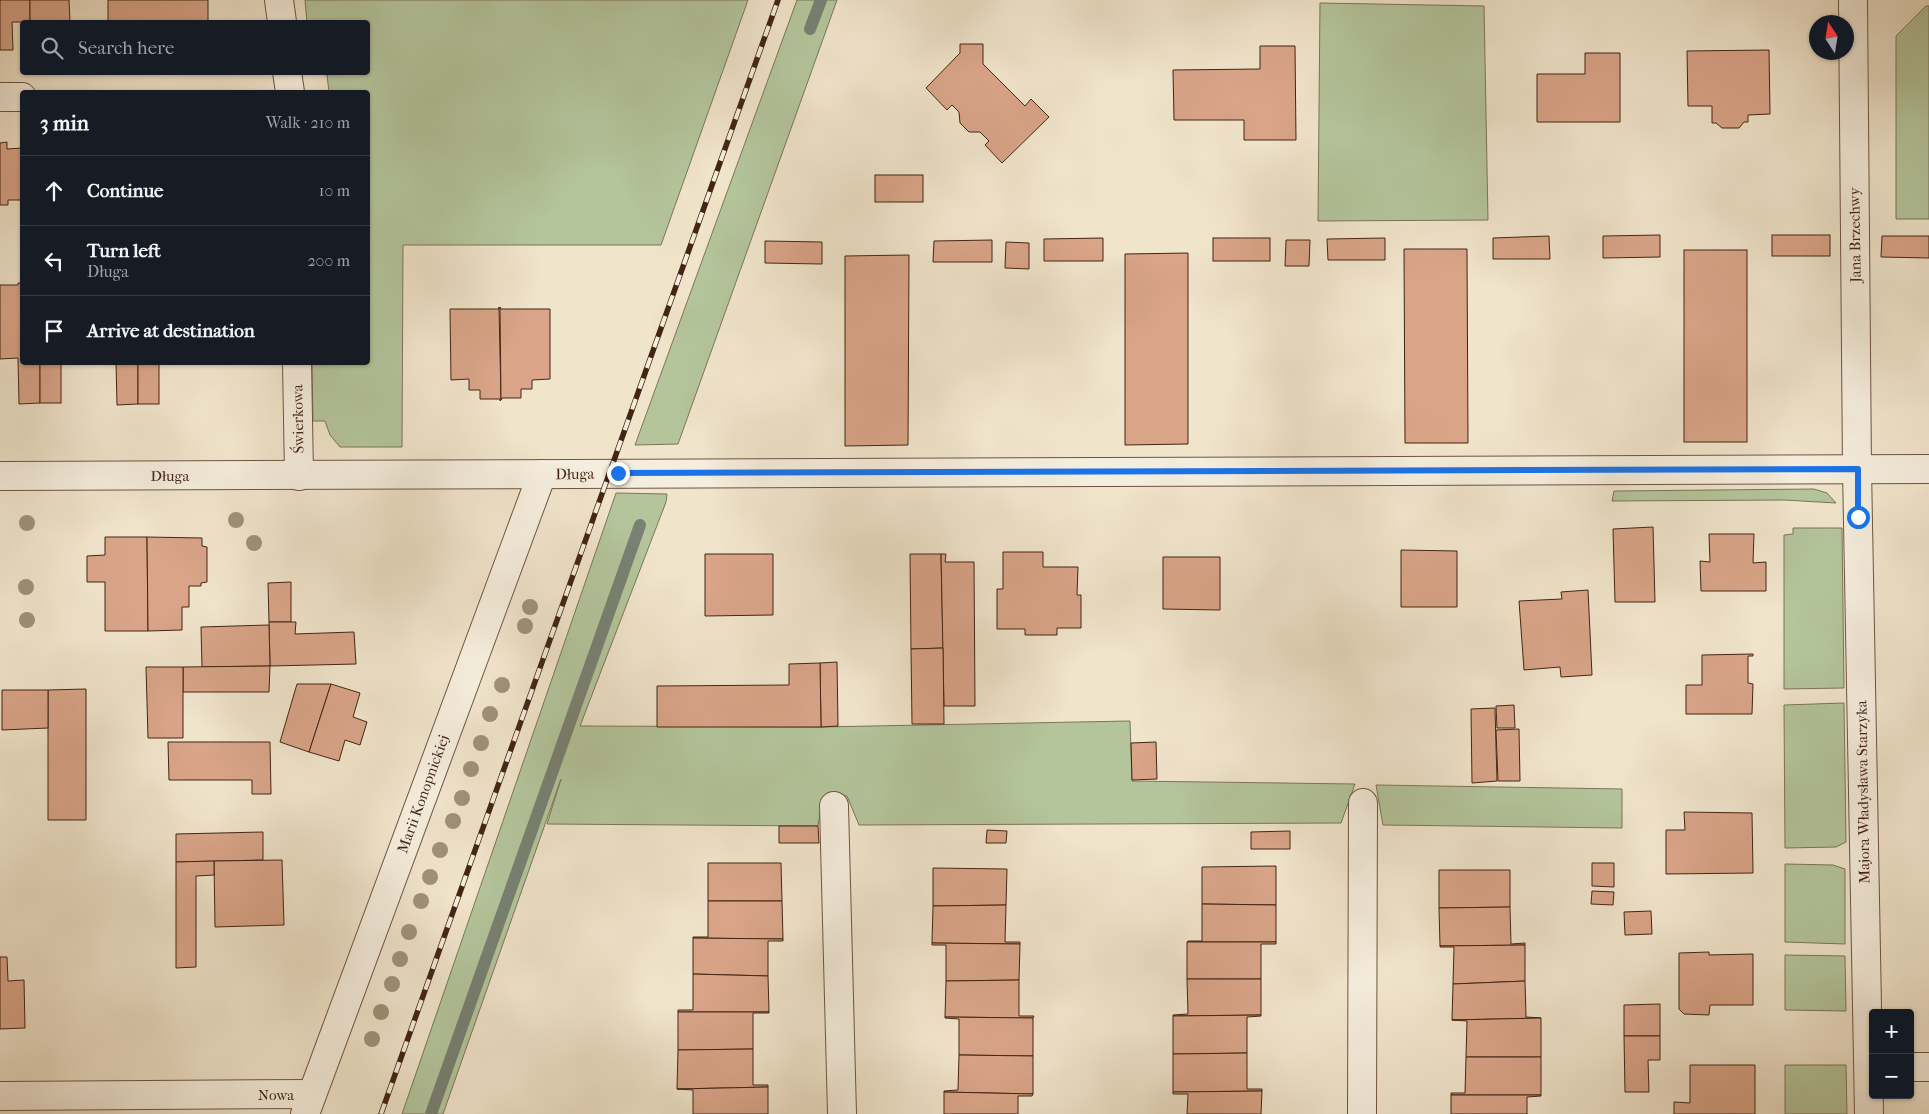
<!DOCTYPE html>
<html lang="en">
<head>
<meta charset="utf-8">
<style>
  :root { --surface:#171b24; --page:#242831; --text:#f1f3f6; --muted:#9ea1a6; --line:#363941 }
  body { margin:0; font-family:"IM FELL French Canon",serif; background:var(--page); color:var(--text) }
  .controls { position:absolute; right:15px; bottom:15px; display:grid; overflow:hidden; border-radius:5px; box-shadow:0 1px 4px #0004 }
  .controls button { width:45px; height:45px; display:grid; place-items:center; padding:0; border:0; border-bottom:1px solid var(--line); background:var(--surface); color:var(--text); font:25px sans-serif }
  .compass { position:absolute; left:1809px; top:15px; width:45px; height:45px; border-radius:50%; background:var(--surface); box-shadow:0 1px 4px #0004; rotate:348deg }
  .stop { position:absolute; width:15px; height:15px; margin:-11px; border:4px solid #1a73e8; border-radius:50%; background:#fff }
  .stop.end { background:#1a73e8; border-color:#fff; box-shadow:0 1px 5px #0008 }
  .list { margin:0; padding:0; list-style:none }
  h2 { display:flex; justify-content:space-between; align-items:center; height:65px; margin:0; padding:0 20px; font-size:21px }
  h2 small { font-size:16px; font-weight:400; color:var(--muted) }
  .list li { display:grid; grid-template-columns:32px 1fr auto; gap:15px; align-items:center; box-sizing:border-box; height:70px; padding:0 20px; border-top:1px solid var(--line) }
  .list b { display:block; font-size:19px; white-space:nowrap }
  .list p { margin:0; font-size:16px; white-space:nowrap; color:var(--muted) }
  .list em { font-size:16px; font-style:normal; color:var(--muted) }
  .icon { flex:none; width:28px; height:28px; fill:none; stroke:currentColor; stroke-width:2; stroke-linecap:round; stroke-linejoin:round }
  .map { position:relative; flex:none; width:1929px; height:1114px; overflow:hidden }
  .search { position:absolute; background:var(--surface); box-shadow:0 1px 4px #0004; left:20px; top:20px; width:350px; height:55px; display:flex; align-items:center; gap:12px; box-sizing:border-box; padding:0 18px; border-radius:5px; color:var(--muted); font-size:19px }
  .panel { position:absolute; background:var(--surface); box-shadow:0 1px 4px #0004; left:20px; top:90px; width:350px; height:275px; border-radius:5px }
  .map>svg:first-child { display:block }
</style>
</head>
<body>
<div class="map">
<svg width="1929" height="1114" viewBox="0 0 1929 1114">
  <rect width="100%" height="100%" fill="#f0e4cb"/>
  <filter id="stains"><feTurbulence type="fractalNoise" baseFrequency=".004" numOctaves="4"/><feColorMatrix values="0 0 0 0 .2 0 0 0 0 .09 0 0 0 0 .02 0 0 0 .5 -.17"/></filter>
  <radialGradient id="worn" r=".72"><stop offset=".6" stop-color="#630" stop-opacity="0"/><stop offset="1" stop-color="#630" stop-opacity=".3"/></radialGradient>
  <g fill="#b4c59c" stroke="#7c7558">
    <polygon points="305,0 748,0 661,245 403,245 402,447 340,447 330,435 325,421 313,421 312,363 368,362 368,92 329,92 327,75 314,73 368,72 368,22 307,22"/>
    <polygon points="797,0 837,0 678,444 635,445"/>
    <polygon points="1320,3 1484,6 1488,220 1318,221"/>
    <polygon points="1926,6 1929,6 1929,219 1896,219 1896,36"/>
    <polygon points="1814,489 1827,493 1836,503 1784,500 1612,501 1614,491"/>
    <polygon points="616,493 667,494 666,502 580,726 821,727 1130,721 1132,781 1355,784 1341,823 859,825 847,796 823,797 818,826 547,824 561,779 443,1114 402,1114"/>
    <polygon points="1793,528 1842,528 1844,688 1784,689 1784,535 1793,534"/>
    <polygon points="1844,703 1846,842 1836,847 1785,848 1784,705"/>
    <polygon points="1376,785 1622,789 1622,828 1383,825"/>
    <polygon points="1785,864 1833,865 1845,869 1845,944 1785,942"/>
    <polygon points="1785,955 1845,956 1846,1011 1785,1010"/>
    <polygon points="1785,1065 1846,1065 1847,1114 1785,1114"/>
  </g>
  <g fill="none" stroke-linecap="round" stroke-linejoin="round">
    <g stroke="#788173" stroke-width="12">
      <polyline points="810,29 821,0"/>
      <polyline points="431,1114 640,525"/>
    </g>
  </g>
  <g fill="#d9a488" stroke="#432514">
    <polygon points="0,0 30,0 30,22 12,22 13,50 0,50"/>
    <polygon points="30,0 69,0 70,21 30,22"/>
    <rect x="108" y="0" width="100" height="22"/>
    <polygon points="960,44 983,44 983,64 1025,106 1031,99 1049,117 1002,163 985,145 989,141 980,132 969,132 960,123 959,112 952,105 947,110 926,88 960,53"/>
    <polygon points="1260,46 1295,46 1296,140 1244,140 1244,120 1174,120 1173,70 1260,69"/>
    <polygon points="1769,50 1770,114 1748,115 1748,122 1744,122 1739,128 1722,128 1716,123 1712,123 1712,106 1688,106 1687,51"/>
    <polygon points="1585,53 1620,53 1620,122 1537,122 1537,74 1585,74"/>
    <polygon points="7,142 7,149 22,148 22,200 8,200 8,205 0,205 0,143"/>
    <rect x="875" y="175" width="48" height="27"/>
    <polygon points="1660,235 1660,257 1603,258 1603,236"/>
    <rect x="1772" y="235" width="58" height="21"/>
    <polygon points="1549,236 1550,259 1493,259 1493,238"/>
    <polygon points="1882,236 1929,236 1929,258 1881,257"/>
    <polygon points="1103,238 1103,261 1044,261 1044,239"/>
    <rect x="1213" y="238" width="57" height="23"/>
    <polygon points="1385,238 1385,260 1328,260 1327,239"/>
    <polygon points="992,240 992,262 933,262 934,241"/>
    <polygon points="1286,240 1310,240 1309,266 1285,266"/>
    <polygon points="765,241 822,242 822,264 765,263"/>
    <polygon points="1006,242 1029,243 1029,269 1005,268"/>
    <polygon points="1404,249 1467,249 1468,443 1405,443"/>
    <rect x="1684" y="250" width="63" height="192"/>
    <polygon points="1188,253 1188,444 1125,445 1125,254"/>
    <polygon points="909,255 908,445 845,446 845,256"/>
    <polygon points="18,283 22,283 22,362 40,362 40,403 19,404 18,358 0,359 0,285 18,285"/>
    <polygon points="499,307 501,400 500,401 500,399 480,399 480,390 469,390 469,379 451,380 450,309 499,309"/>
    <polygon points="500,307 501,309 550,309 550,379 532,380 532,389 521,389 521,398 502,398 501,400"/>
    <rect x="40" y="362" width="21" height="41"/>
    <polygon points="116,362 138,362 138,404 117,405"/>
    <rect x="138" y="362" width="21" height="42"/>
    <polygon points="1653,527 1655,602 1615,602 1613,529"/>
    <polygon points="1709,534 1754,534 1753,563 1766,562 1766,591 1701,591 1700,561 1710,562"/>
    <polygon points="105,537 147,537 148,631 105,631 105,582 87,582 87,556 105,555"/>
    <polygon points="147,537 202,538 202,546 207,547 207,582 201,583 201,586 189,586 189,607 182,607 182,630 148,631"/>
    <polygon points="1401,550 1457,551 1457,607 1401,607"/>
    <polygon points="1003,552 1043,552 1043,567 1078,567 1077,595 1081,595 1081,628 1057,628 1057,635 1025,635 1025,629 997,629 997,589 1003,589"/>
    <polygon points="705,554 773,554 773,615 705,616"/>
    <polygon points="910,554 941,554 943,648 911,649"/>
    <polygon points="941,554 946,554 945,562 974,562 975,706 944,706"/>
    <polygon points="1163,557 1220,557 1220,610 1163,609"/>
    <polygon points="291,582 291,622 269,622 268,583"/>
    <polygon points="1588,590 1592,675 1561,677 1560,667 1524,670 1519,601 1562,599 1561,592"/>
    <polygon points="269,622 296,622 295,634 354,632 356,664 270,666"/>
    <polygon points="269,625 270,666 202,667 201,627"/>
    <polygon points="943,648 944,724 912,724 911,649"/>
    <polygon points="1753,654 1753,656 1748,656 1748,683 1753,684 1752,714 1686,714 1686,685 1702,685 1702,655"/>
    <polygon points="837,662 838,726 821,727 820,663"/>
    <polygon points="820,663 821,727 657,727 657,686 789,685 789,664"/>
    <polygon points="270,666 269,692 183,692 183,667"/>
    <polygon points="146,667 183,667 183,738 148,738"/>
    <polygon points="297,684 331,684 309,752 280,742"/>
    <polygon points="331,684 360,693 353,717 367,722 360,745 345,740 339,761 309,752"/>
    <polygon points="86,689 86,820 48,820 48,690"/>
    <polygon points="2,690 48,690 48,728 2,730"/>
    <polygon points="1514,705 1515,728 1497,728 1496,706"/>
    <polygon points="1495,708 1497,781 1472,783 1471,709"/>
    <polygon points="1519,729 1520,781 1498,781 1496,730"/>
    <polygon points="168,742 270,742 271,794 252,794 252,780 169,780"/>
    <polygon points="1156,742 1157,779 1132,780 1131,743"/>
    <polygon points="1684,812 1752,813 1753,873 1666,874 1666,830 1685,830"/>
    <polygon points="779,826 818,826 819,843 779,843"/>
    <polygon points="987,830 1007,831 1006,843 986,843"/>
    <polygon points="1290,831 1290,849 1251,849 1251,832"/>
    <polygon points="263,832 263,860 176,862 176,834"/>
    <polygon points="282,860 284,925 215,927 214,861"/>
    <polygon points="214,861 214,875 196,876 196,967 176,968 176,862"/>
    <polygon points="708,863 781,863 782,901 708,901"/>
    <polygon points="1592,863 1614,863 1614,887 1592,886"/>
    <polygon points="1276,866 1276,905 1202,904 1202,867"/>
    <polygon points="933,868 1007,869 1006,905 933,906"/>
    <polygon points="1439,870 1510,870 1510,907 1439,908"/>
    <polygon points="1592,891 1614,892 1613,905 1591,904"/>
    <polygon points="708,901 782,901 783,939 693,938 693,937 708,937"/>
    <polygon points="1202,904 1276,905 1276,942 1187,942 1188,941 1202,941"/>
    <polygon points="1006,905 1005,942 1020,942 1020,944 932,943 933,906"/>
    <polygon points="1510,907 1511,944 1525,943 1525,945 1440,946 1439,908"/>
    <polygon points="1651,911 1652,934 1625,935 1624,912"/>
    <polygon points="693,938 783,939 783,941 768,941 768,976 693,974"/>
    <polygon points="1187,942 1276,942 1276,944 1261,944 1261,979 1187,979"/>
    <polygon points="932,943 1020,944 1019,980 946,981 946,945 932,945"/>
    <polygon points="1525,945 1525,981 1453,984 1454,947 1440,947 1440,946"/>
    <polygon points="1709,952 1709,955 1753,954 1753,1005 1710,1005 1709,1015 1684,1014 1679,1009 1679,953"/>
    <polygon points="0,957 7,957 8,981 24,980 25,1028 0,1029"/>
    <polygon points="693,974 768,976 769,1012 678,1012 678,1010 693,1010"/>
    <polygon points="1187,979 1261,979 1261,1015 1173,1016 1173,1015 1188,1014"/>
    <polygon points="1019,980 1019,1016 1034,1016 1033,1018 945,1017 946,981"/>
    <polygon points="1525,981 1526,1017 1541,1018 1452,1020 1453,984"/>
    <polygon points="1660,1004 1660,1036 1624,1036 1624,1005"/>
    <polygon points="678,1012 769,1012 769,1013 753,1013 753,1049 678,1050"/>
    <polygon points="1261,1015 1261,1016 1247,1017 1247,1053 1173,1054 1173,1016"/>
    <polygon points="945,1017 1033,1018 1033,1056 959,1055 959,1019 945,1018"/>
    <polygon points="1541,1018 1541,1057 1466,1057 1467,1021 1452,1020"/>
    <polygon points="1624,1036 1660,1036 1660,1060 1648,1060 1649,1092 1625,1092"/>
    <polygon points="753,1049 753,1085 768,1085 768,1087 677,1089 678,1050"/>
    <polygon points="1247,1053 1247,1089 1262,1089 1262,1091 1173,1092 1173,1054"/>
    <polygon points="959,1055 1033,1056 1033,1094 944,1092 944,1091 958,1090"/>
    <polygon points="1466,1057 1541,1057 1541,1095 1451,1095 1451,1093 1465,1093"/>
    <polygon points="1690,1065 1755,1065 1755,1114 1674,1114 1674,1102 1690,1103"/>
    <polygon points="768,1087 768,1114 693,1114 693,1090 677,1089"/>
    <polygon points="1262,1091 1261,1114 1187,1114 1188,1094 1173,1094 1173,1092"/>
    <polygon points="944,1092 1033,1094 1032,1096 1018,1096 1018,1114 944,1114"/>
    <polygon points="1451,1095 1541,1095 1541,1096 1527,1097 1527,1114 1451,1114"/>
  </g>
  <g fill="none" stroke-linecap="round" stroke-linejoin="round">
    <g stroke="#6e5542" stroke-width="30">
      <g id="minor">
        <polyline points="279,0 282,22"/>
        <polyline points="1853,0 1857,469 1869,1114"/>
        <polyline points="287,72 290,92"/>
        <polyline points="0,97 22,97"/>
        <polyline points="297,362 299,476"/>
        <polyline points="0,476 1929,469"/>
        <polyline points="834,806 842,1114"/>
        <polyline points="1910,1067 1929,1067"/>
        <polyline points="0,1096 311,1094"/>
        <polyline points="305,1114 542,474"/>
        <polyline points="1362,1114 1363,803"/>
      </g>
    </g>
    <use href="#minor" stroke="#f5eddd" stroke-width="28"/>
    <g stroke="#432514" stroke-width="5.5">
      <polyline id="rail" points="381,1114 778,0"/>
    </g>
    <use href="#rail" stroke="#f5eddd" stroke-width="4" stroke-dasharray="11" stroke-linecap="butt"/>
  </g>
  <g fill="#a09179">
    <circle cx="236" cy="520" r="8"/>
    <circle cx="27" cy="523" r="8"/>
    <circle cx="254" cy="543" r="8"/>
    <circle cx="26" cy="587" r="8"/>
    <circle cx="530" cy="607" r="8"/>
    <circle cx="27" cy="620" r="8"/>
    <circle cx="525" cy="626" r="8"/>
    <circle cx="502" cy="685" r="8"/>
    <circle cx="490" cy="714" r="8"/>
    <circle cx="481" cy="743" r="8"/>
    <circle cx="471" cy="769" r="8"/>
    <circle cx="462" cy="798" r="8"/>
    <circle cx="453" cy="821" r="8"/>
    <circle cx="440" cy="850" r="8"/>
    <circle cx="430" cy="877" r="8"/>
    <circle cx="421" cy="901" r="8"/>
    <circle cx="409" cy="932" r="8"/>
    <circle cx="400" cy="959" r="8"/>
    <circle cx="392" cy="984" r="8"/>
    <circle cx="381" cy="1012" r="8"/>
    <circle cx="372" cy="1039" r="8"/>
  </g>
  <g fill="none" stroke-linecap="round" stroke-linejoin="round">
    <polyline stroke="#1a73e8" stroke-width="6" points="618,473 1858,469 1858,517"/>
  </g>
  <g text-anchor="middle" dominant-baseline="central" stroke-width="4.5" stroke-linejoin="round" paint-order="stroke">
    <g font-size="15" fill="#432514" stroke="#f5eddd">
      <text transform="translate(1855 235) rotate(-91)">Jana Brzechwy</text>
      <text transform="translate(298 419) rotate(-91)">Świerkowa</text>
      <text transform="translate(575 474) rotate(-1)">Długa</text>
      <text x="170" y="476">Długa</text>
      <text transform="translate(1863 792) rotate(-91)">Majora Władysława Starzyka</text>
      <text transform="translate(423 794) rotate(-70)">Marii Konopnickiej</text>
      <text x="276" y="1095">Nowa</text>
    </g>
  </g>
  <rect width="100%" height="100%" filter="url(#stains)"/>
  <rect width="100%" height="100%" fill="url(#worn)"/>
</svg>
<div class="controls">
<button>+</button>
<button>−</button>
</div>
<svg class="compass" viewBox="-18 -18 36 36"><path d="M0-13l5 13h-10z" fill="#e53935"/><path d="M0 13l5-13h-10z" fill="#9ea1a6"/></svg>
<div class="stop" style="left:1858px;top:517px"></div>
<div class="stop end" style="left:618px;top:473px"></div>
<div class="search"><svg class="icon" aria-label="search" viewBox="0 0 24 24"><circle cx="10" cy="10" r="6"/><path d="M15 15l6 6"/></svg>Search here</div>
<section class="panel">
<h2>3 min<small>Walk · 210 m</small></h2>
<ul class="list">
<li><svg class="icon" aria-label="ahead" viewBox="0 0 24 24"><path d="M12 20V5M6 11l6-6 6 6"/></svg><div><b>Continue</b></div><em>10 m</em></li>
<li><svg class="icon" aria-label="left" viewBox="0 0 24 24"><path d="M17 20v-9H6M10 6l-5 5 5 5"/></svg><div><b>Turn left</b><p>Długa</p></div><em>200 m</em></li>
<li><svg class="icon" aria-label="arrive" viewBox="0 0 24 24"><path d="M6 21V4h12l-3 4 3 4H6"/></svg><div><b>Arrive at destination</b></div></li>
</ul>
</section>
</div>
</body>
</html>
